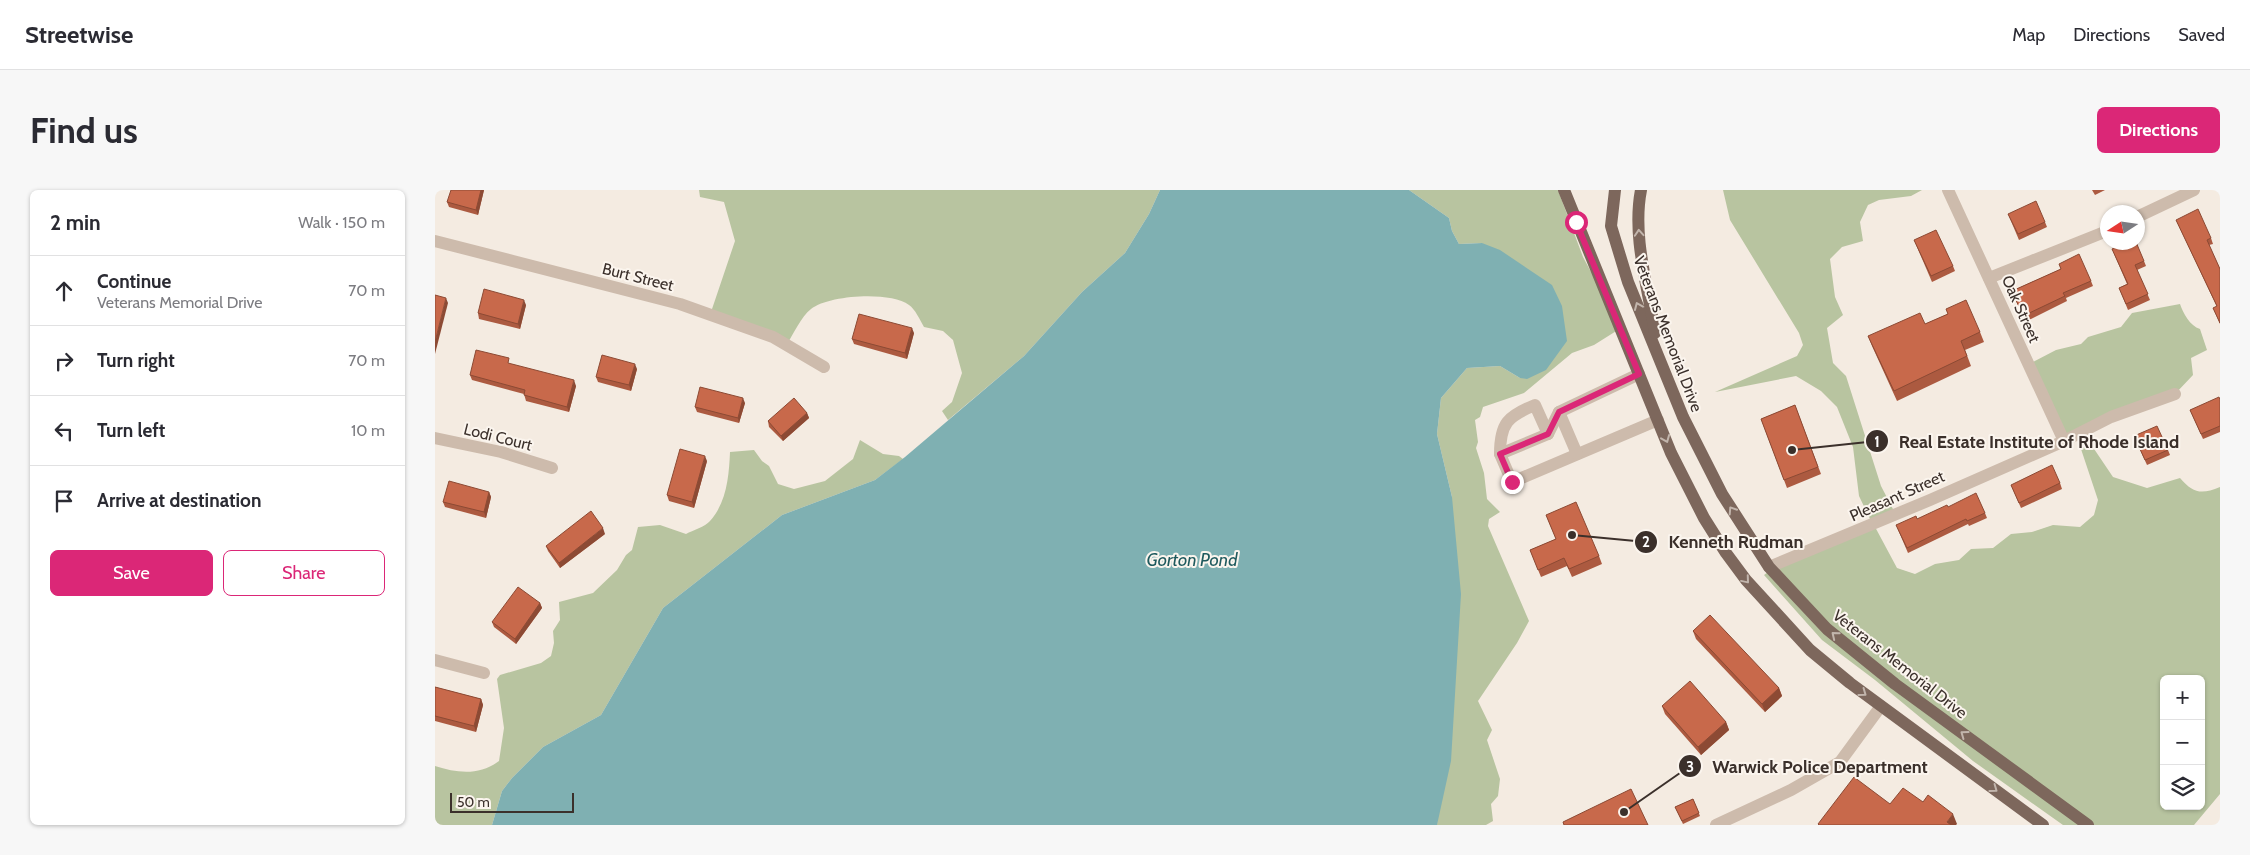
<!DOCTYPE html>
<html lang="en">
<head>
<meta charset="utf-8">
<style>
  :root { --surface:#fff; --page:#f7f7f7; --text:#2b2b33; --muted:#7c7c81; --line:#e1e1e2; --accent:#db2777 }
  body { margin:0; font-family:Cabin,sans-serif; background:var(--page); color:var(--text) }
  .controls { position:absolute; right:15px; bottom:15px; display:grid; overflow:hidden; border-radius:8px; box-shadow:0 1px 4px #0004 }
  .controls button { width:45px; height:45px; display:grid; place-items:center; padding:0; border:0; border-bottom:1px solid var(--line); background:var(--surface); color:var(--text); font:25px sans-serif }
  .compass { position:absolute; left:1665px; top:15px; width:45px; height:45px; border-radius:50%; background:var(--surface); box-shadow:0 1px 4px #0004; rotate:258deg }
  .scale { position:absolute; left:15px; bottom:12px; width:124px; box-sizing:border-box; padding-left:5px; border:2px solid #3b302b; border-top:0; font-size:14px; line-height:18px; white-space:nowrap; color:#3b302b; -webkit-text-stroke:4px #fbf5ee; paint-order:stroke }
  .stop { position:absolute; width:15px; height:15px; margin:-11px; border:4px solid #db2777; border-radius:50%; background:#fff }
  .stop.end { background:#db2777; border-color:#fff; box-shadow:0 1px 5px #0008 }
  .list { margin:0; padding:0; list-style:none }
  h2 { display:flex; justify-content:space-between; align-items:center; height:65px; margin:0; padding:0 20px; font-size:21px }
  h2 small { font-size:16px; font-weight:400; color:var(--muted) }
  .list li { display:grid; grid-template-columns:32px 1fr auto; gap:15px; align-items:center; box-sizing:border-box; height:70px; padding:0 20px; border-top:1px solid var(--line) }
  .list b { display:block; font-size:19px; white-space:nowrap }
  .list p { margin:0; font-size:16px; white-space:nowrap; color:var(--muted) }
  .list em { font-size:16px; font-style:normal; color:var(--muted) }
  .actions { display:flex; gap:10px; padding:15px 20px }
  .actions a { flex:1; padding:11px 0; border:1px solid var(--accent); border-radius:8px; text-align:center; font-size:18px; color:var(--accent) }
  .actions .main { background:var(--accent); color:#fff }
  .icon { flex:none; width:28px; height:28px; fill:none; stroke:currentColor; stroke-width:2; stroke-linecap:round; stroke-linejoin:round }
  .map { position:relative; flex:none; width:1785px; height:635px; overflow:hidden; border-radius:8px }
  header { display:flex; align-items:center; gap:30px; box-sizing:border-box; height:70px; padding:0 25px; background:var(--surface); border-bottom:1px solid var(--line) }
  header strong { font-size:24px }
  nav { display:flex; gap:28px; margin-inline-start:auto; font-size:18px }
  .intro { display:flex; align-items:center; justify-content:space-between; box-sizing:border-box; height:120px; padding:0 30px }
  h1 { margin:0; font-size:35px }
  .button { padding:12px 22px; border-radius:8px; background:var(--accent); color:#fff; font-size:18px; font-weight:700 }
  main { display:flex; gap:30px; padding:0 30px }
  aside { flex:1; background:var(--surface); border-radius:8px; box-shadow:0 1px 4px #0004 }
  .map>svg:first-child { display:block }
</style>
</head>
<body>
<header>
<strong>Streetwise</strong>
<nav><a>Map</a><a>Directions</a><a>Saved</a></nav>
</header>
<div class="intro"><h1>Find us</h1><a class="button">Directions</a></div>
<main>
<aside>
<h2>2 min<small>Walk · 150 m</small></h2>
<ul class="list">
<li><svg class="icon" aria-label="ahead" viewBox="0 0 24 24"><path d="M12 20V5M6 11l6-6 6 6"/></svg><div><b>Continue</b><p>Veterans Memorial Drive</p></div><em>70 m</em></li>
<li><svg class="icon" aria-label="right" viewBox="0 0 24 24"><path d="M7 20v-9h11M14 6l5 5-5 5"/></svg><div><b>Turn right</b></div><em>70 m</em></li>
<li><svg class="icon" aria-label="left" viewBox="0 0 24 24"><path d="M17 20v-9H6M10 6l-5 5 5 5"/></svg><div><b>Turn left</b></div><em>10 m</em></li>
<li><svg class="icon" aria-label="arrive" viewBox="0 0 24 24"><path d="M6 21V4h12l-3 4 3 4H6"/></svg><div><b>Arrive at destination</b></div></li>
</ul>
<div class="actions"><a class="main">Save</a><a>Share</a></div>
</aside>
<div class="map">
<svg width="1785" height="635" viewBox="0 0 1785 635">
  <rect width="100%" height="100%" fill="#f4ebe1"/>
  <g fill="#b8c4a0" fill-rule="evenodd">
    <path d="M264,0H725L714,24L690,63L647,102L589,166L513,230L507,221L517,212L527,183L518,150L508,141L489,137C485,130 480,119 474,115C455,101 394,105 376,119C366,127 359,143 352,154L276,122L300,51L289,12L265,7Z"/>
    <polygon points="974,0 1123,0 1148,67 1186,138 1159,155 1137,163 1089,203 1048,217 1045,227 1040,230 1043,252 1041,258 1049,283 1052,309 1065,322 1054,329 1053,336 1094,431 1082,453 1043,511 1057,540 1052,550 1065,589 1063,606 1056,614 1058,631 1051,635 1002,635 1017,307 1002,244 1006,208 1032,178 1065,176 1085,188 1047,53 1024,54 1017,41 1014,28"/>
    <path d="M1288,0H1487L1476,6L1444,10L1433,15L1425,32L1428,51L1407,57L1395,69L1400,107L1408,125L1392,138L1398,173L1411,186L1446,296L1460,323L1439,335L1462,378L1480,384L1500,374L1524,370L1536,359L1558,358L1576,344L1597,342L1618,335L1645,337L1659,325L1663,310L1642,247L1627,249L1594,174L1621,160L1646,154L1653,147L1686,137L1697,123L1745,114C1748,123 1755,136 1765,139L1772,160L1756,168L1758,185L1740,204L1649,244L1678,287L1712,298L1745,288C1758,303 1766,305 1785,297V604L1759,635H1628L1538,571L1440,490L1387,450L1329,385L1337,379L1436,331L1424,306L1418,257L1402,217L1386,201L1361,186L1280,202L1362,166L1368,155L1364,143L1295,30ZM1729,489H1766V616H1729Z"/>
    <path d="M425,250L448,264L464,266L468,269L440,290L347,325L228,418L166,525L108,557L77,588L67,601L57,635H0V576C22,583 44,586 64,571L69,538L62,489L65,485L106,473L116,466L119,453L118,441L125,430L124,412L158,403L182,380L191,365L197,360L203,337L225,335L251,344C258,340 270,337 275,331C292,312 294,285 295,262L319,260L327,271L334,276L343,294L359,299L390,291L418,269Z"/>
  </g>
  <polygon fill="#7fb0b2" points="725,0 974,0 1014,28 1017,41 1024,54 1047,53 1065,60 1117,95 1127,116 1132,151 1111,180 1092,189 1085,188 1065,176 1032,178 1006,208 1002,244 1017,307 1026,404 1016,571 1002,635 57,635 67,601 77,588 108,557 166,525 228,418 347,325 440,290 470,267 589,166 647,102 690,63 714,24"/>
  <g fill="none" stroke-linecap="round" stroke-linejoin="round">
    <g stroke="#cdbbac" stroke-width="12">
      <polyline points="1513,0 1629,251"/>
      <polyline points="1702,27 1759,0"/>
      <polyline points="0,51 245,114 338,147 389,177"/>
      <polyline points="1554,88 1672,41"/>
      <polyline points="1204,184 1124,222 1113,244 1065,264 1077,292 1223,230"/>
      <polyline points="1124,222 1142,264"/>
      <polyline points="0,248 66,262 117,278"/>
      <path d="M1065,264C1065,233 1073,226 1100,215L1113,244"/>
      <polyline points="1334,377 1495,310 1629,251 1676,227 1740,204"/>
      <polyline points="0,470 49,483"/>
      <polyline points="1281,635 1356,600 1405,572 1446,516"/>
    </g>
    <g stroke="#7d675c" stroke-width="12">
      <polyline points="1129,0 1236,263 1269,328 1291,363 1311,390 1375,460 1415,493 1608,635"/>
      <polyline points="1180,0 1176,36 1193,92 1248,227 1287,304 1334,377 1392,439 1460,494 1653,635"/>
      <path d="M1206,0C1197,46 1213,97 1220,143"/>
    </g>
  </g>
  <g fill="#ac5a40">
    <polygon points="49,0 43,25 14,17 12,12"/>
    <polygon points="1657,0 1670,0 1660,5"/>
    <polygon points="1573,24 1610,32 1612,37 1584,50"/>
    <polygon points="1741,30 1776,48 1778,54 1774,55 1785,79 1785,134 1778,118 1782,117"/>
    <polygon points="1479,50 1518,76 1520,81 1497,92"/>
    <polygon points="1677,59 1709,71 1711,76 1702,80 1715,110 1693,120 1684,98 1692,94"/>
    <polygon points="1624,74 1656,91 1658,96 1631,108 1632,111 1590,132 1577,101 1626,79"/>
    <polygon points="91,115 85,139 44,129 43,123"/>
    <polygon points="1511,119 1545,142 1549,152 1530,160 1536,176 1462,211 1437,156 1433,146 1490,134 1513,124"/>
    <polygon points="479,143 472,169 419,154 417,149"/>
    <polygon points="76,174 141,196 134,222 91,211 89,204 37,190 35,185"/>
    <polygon points="202,179 196,201 163,192 161,187"/>
    <polygon points="1785,210 1785,242 1768,249 1755,220"/>
    <polygon points="310,213 304,233 262,222 260,217"/>
    <polygon points="1360,215 1386,284 1352,298 1326,229"/>
    <polygon points="372,223 374,228 348,251 334,237 333,231"/>
    <polygon points="1699,246 1733,260 1735,265 1712,275"/>
    <polygon points="272,271 259,318 234,311 232,305"/>
    <polygon points="1625,293 1627,299 1586,318 1576,295"/>
    <polygon points="54,302 56,307 51,328 10,317 8,312"/>
    <polygon points="1513,317 1550,323 1552,328 1534,336 1533,334 1473,363 1461,335 1482,329"/>
    <polygon points="1111,325 1164,366 1167,374 1137,387 1132,376 1106,387 1095,360 1121,349"/>
    <polygon points="170,344 125,378 113,361 111,356"/>
    <polygon points="105,413 107,418 81,454 59,437 57,432"/>
    <polygon points="1258,441 1344,498 1347,506 1330,522 1261,449"/>
    <polygon points="0,497 46,509 48,515 41,542 0,531"/>
    <polygon points="1227,516 1291,532 1294,540 1266,565 1230,524"/>
    <polygon points="1258,609 1265,626 1248,634 1240,617"/>
  </g>
  <g fill="#8c4a34">
    <polygon points="46,0 49,0 43,25 41,20"/>
    <polygon points="11,108 13,113 0,164 0,152"/>
    <polygon points="89,110 91,115 85,139 83,134"/>
    <polygon points="477,138 479,143 472,169 470,163"/>
    <polygon points="200,174 202,179 196,201 194,195"/>
    <polygon points="139,190 141,196 134,222 132,217"/>
    <polygon points="308,208 310,213 304,233 303,228"/>
    <polygon points="372,223 374,228 348,251 346,246"/>
    <polygon points="270,266 272,271 259,318 257,312"/>
    <polygon points="54,302 56,307 51,328 49,322"/>
    <polygon points="168,338 170,344 125,378 124,373"/>
    <polygon points="105,413 107,418 81,454 80,449"/>
    <polygon points="1344,498 1347,506 1330,522 1327,514"/>
    <polygon points="46,509 48,515 41,542 39,536"/>
    <polygon points="1291,532 1294,540 1266,565 1263,557"/>
    <polygon points="1518,624 1522,634 1521,635 1513,635 1512,632"/>
  </g>
  <g fill="#c8694b" stroke="#8c4a34">
    <polygon points="16,0 46,0 41,20 12,12"/>
    <polygon points="1601,11 1610,32 1583,44 1573,24"/>
    <polygon points="1763,19 1776,48 1772,50 1785,79 1785,133 1778,118 1782,116 1741,30"/>
    <polygon points="1501,40 1518,76 1496,86 1479,50"/>
    <polygon points="1691,52 1701,52 1709,71 1700,75 1713,104 1691,114 1684,98 1693,94 1677,59"/>
    <polygon points="1644,64 1656,91 1628,103 1630,106 1588,126 1577,101 1626,79 1624,74"/>
    <polygon points="49,99 89,110 83,134 43,123"/>
    <polygon points="0,105 11,108 0,152"/>
    <polygon points="1531,110 1545,142 1526,151 1532,166 1459,201 1433,146 1485,123 1490,134 1513,124 1511,119"/>
    <polygon points="424,124 477,138 470,163 417,149"/>
    <polygon points="41,160 74,168 73,173 139,190 132,217 89,205 90,200 35,185"/>
    <polygon points="167,165 200,174 194,195 161,187"/>
    <polygon points="265,197 308,208 303,228 260,217"/>
    <polygon points="1784,207 1785,210 1785,236 1766,244 1755,220"/>
    <polygon points="359,208 372,223 346,246 333,231"/>
    <polygon points="1360,215 1383,277 1349,290 1326,229"/>
    <polygon points="1722,236 1733,260 1710,270 1699,246"/>
    <polygon points="245,259 270,266 257,312 232,305"/>
    <polygon points="1617,275 1625,293 1584,313 1576,295"/>
    <polygon points="14,291 54,302 49,322 8,312"/>
    <polygon points="1541,303 1550,323 1532,331 1531,329 1472,358 1461,335 1481,326 1482,329 1512,315 1513,317"/>
    <polygon points="1141,312 1164,366 1134,379 1129,368 1103,380 1095,360 1121,349 1111,325"/>
    <polygon points="156,321 168,338 124,373 111,356"/>
    <polygon points="83,397 105,413 80,449 57,432"/>
    <polygon points="1275,425 1344,498 1327,514 1258,441"/>
    <polygon points="1255,491 1291,532 1263,557 1227,516"/>
    <polygon points="0,497 46,509 39,536 0,526"/>
    <polygon points="1419,587 1455,614 1468,598 1488,612 1493,605 1518,624 1512,632 1516,635 1384,635 1383,634"/>
    <polygon points="1196,599 1213,635 1129,635 1128,632"/>
    <polygon points="1258,609 1264,623 1247,631 1240,617"/>
  </g>
  <defs><path id="oneway-chevron" d="M-2-3.5L2.5 0L-2 3.5" fill="none" stroke-width="1.6" stroke-linecap="round" stroke-linejoin="round" transform="scale(1.25)"/></defs>
  <g stroke="#c2b5ac">
    <use href="#oneway-chevron" transform="translate(1204 43) rotate(-94)"/>
    <use href="#oneway-chevron" transform="translate(1203 116) rotate(-113)"/>
    <use href="#oneway-chevron" transform="translate(1231 249) rotate(68)"/>
    <use href="#oneway-chevron" transform="translate(1297 320) rotate(-123)"/>
    <use href="#oneway-chevron" transform="translate(1311 390) rotate(50)"/>
    <use href="#oneway-chevron" transform="translate(1400 445) rotate(-141)"/>
    <use href="#oneway-chevron" transform="translate(1428 503) rotate(36)"/>
    <use href="#oneway-chevron" transform="translate(1529 544) rotate(-144)"/>
    <use href="#oneway-chevron" transform="translate(1559 599) rotate(36)"/>
  </g>
  <g fill="none" stroke-linecap="round" stroke-linejoin="round">
    <polyline stroke="#db2777" stroke-width="6" points="1077,292 1065,264 1113,244 1124,222 1204,184 1141,32"/>
  </g>
  <g text-anchor="middle" dominant-baseline="central" stroke-width="4" stroke-linejoin="round" paint-order="stroke">
    <g font-size="16" fill="#3b302b" stroke="#fbf5ee">
      <text transform="translate(203 87) rotate(14)">Burt Street</text>
      <text transform="translate(1586 119) rotate(66)">Oak Street</text>
      <text transform="translate(1233 144) rotate(69)">Veterans Memorial Drive</text>
      <text transform="translate(63 247) rotate(14)">Lodi Court</text>
      <text transform="translate(1462 306) rotate(-24)">Pleasant Street</text>
      <text transform="translate(1465 474) rotate(38)">Veterans Memorial Drive</text>
    </g>
    <g font-size="18" font-style="italic" fill="#1f5a5e" stroke="#fbf5ee">
      <text x="757" y="370">Gorton Pond</text>
    </g>
  </g>
  <path fill="none" stroke="#3b302b" stroke-width="2" d="M1357 260L1442 251M1137 345L1211 352M1189 622L1255 576"/>
  <g fill="#3b302b" stroke="#fbf5ee" stroke-width="2">
    <circle cx="1357" cy="260" r="5"/>
    <circle cx="1137" cy="345" r="5"/>
    <circle cx="1189" cy="622" r="5"/>
    <circle cx="1442" cy="251" r="12"/>
    <circle cx="1211" cy="352" r="12"/>
    <circle cx="1255" cy="576" r="12"/>
  </g>
  <g font-size="15" text-anchor="middle" font-weight="bold" fill="#fff">
    <text x="1442" y="257">1</text>
    <text x="1211" y="357">2</text>
    <text x="1255" y="582">3</text>
  </g>
  <g font-size="18" text-anchor="middle" font-weight="bold" fill="#3b302b" stroke="#fbf5ee" stroke-width="4" stroke-linejoin="round" paint-order="stroke">
    <text x="1604" y="258">Real Estate Institute of Rhode Island</text>
    <text x="1301" y="358">Kenneth Rudman</text>
    <text x="1385" y="583">Warwick Police Department</text>
  </g>
</svg>
<div class="controls">
<button>+</button>
<button>−</button>
<button><svg class="icon" aria-label="layers" viewBox="0 0 24 24"><path d="M12 4l9 5-9 5-9-5zM3 14l9 5 9-5"/></svg></button>
</div>
<svg class="compass" viewBox="-18 -18 36 36"><path d="M0-13l5 13h-10z" fill="#e53935"/><path d="M0 13l5-13h-10z" fill="#7c7c81"/></svg>
<div class="scale">50 m</div>
<div class="stop" style="left:1141px;top:32px"></div>
<div class="stop end" style="left:1077px;top:292px"></div>
</div>
</main>
</body>
</html>
